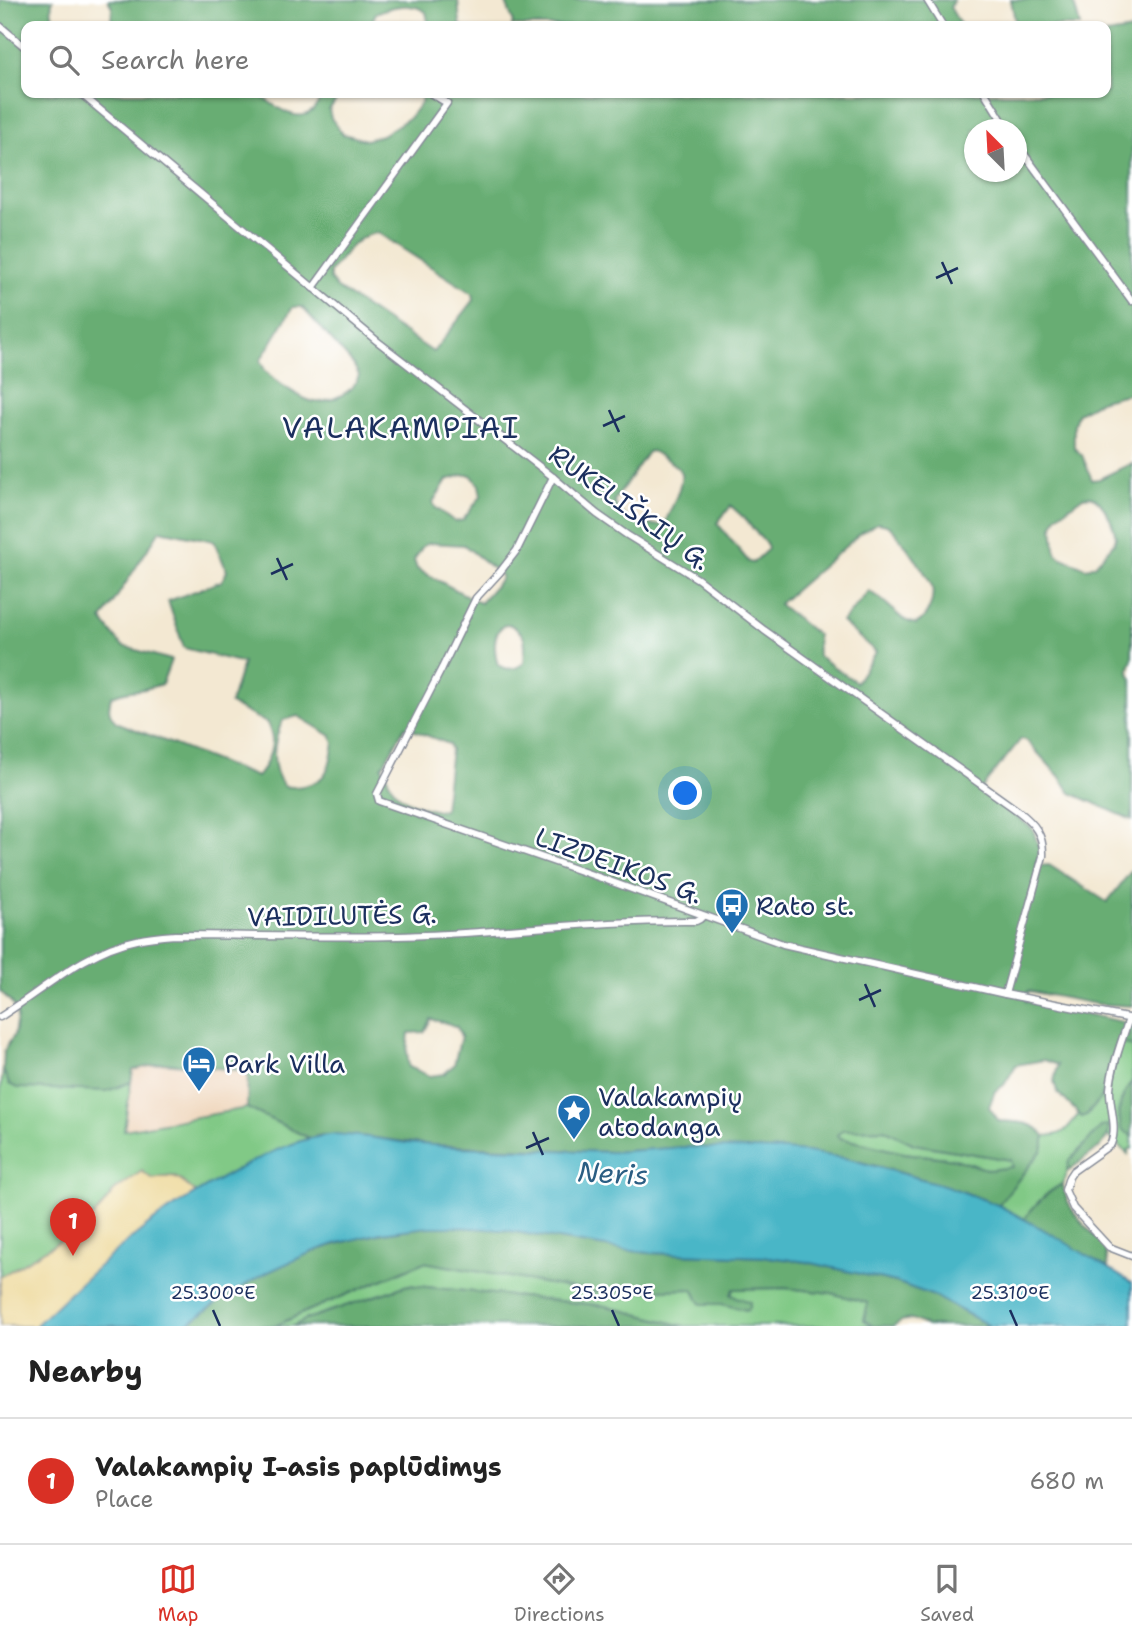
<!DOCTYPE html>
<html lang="en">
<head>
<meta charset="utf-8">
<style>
  :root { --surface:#fff; --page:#f2f2f2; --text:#222; --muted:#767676; --line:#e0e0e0; --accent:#d93025 }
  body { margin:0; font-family:"Shantell Sans",sans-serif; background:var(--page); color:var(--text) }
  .compass { position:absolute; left:964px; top:119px; width:63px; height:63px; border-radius:50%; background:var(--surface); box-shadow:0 2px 5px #0004; rotate:336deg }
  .you { position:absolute; left:686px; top:794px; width:24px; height:24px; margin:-18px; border:5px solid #fff; border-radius:50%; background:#1a73e8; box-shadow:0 0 0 10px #1a73e833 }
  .badge { display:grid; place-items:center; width:46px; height:46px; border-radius:50%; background:var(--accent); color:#fff; font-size:23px; font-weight:700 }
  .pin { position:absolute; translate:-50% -58px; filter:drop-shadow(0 2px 4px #0008) }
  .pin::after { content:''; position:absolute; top:37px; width:24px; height:21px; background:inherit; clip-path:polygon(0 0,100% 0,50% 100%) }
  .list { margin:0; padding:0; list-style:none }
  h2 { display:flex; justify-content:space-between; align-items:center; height:91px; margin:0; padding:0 28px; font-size:30px }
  h2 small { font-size:23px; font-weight:400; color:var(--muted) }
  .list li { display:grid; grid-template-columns:46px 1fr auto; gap:21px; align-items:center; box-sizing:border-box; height:126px; padding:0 28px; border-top:2px solid var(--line) }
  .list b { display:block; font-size:26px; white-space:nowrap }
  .list p { margin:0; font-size:23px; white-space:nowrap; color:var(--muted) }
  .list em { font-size:23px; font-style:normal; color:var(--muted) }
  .icon { flex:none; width:38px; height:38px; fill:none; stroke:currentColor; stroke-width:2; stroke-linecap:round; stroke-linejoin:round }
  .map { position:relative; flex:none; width:1132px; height:1326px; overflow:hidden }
  .search { position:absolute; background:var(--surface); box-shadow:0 2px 5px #0004; left:21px; right:21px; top:21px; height:77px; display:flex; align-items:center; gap:18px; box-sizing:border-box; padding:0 24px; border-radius:14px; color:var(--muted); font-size:26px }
  .sheet { height:217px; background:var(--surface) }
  nav { display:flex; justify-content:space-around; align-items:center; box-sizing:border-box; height:98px; border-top:2px solid var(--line); background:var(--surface); font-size:19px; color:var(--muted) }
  nav a { display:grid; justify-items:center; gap:4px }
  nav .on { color:var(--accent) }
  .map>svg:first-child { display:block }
</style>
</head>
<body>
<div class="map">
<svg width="1132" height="1326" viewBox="0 0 1132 1326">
  <rect width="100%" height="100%" fill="#fff"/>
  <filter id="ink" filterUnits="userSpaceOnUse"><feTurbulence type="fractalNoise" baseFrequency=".0143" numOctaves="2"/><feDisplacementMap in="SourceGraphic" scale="14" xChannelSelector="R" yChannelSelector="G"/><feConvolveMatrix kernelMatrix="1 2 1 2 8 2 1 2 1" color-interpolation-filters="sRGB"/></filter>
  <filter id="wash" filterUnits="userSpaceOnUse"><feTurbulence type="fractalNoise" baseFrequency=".00686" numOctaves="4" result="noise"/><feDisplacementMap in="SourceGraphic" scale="28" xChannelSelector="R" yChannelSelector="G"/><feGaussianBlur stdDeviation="1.57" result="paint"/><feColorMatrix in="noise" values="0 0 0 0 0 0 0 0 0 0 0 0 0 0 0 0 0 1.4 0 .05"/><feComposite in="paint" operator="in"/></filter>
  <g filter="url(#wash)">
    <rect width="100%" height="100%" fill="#f3e8d2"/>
    <polygon fill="#efd6bb" points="163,1063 248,1071 247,1108 123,1130 133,1070"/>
    <g fill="#81c986" stroke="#4e7c72" stroke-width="2">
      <path d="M1118,1042L1131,1046L1132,1045V1081L1123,1096L1118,1112L1119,1118L1130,1135L1132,1136V1149H1129L1128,1154L1108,1136V1125L1069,1161L1067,1172L1063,1184C1046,1192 1035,1205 1024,1219L998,1205L1042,1150L1045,1136C1066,1135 1066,1129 1079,1114L1082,1117L1088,1114L1102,1097L1106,1077Z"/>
      <path d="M3,1070L9,1084L107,1091L131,1082L124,1130L247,1108L309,1138C269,1151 232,1172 196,1193L179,1179L172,1176L152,1179L114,1191L98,1212L75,1232L0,1277V1097Z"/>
      <polygon points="884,1129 914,1144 1011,1160 1012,1168 989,1170 955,1159 904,1153 840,1138 837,1135 843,1130"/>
      <polygon points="424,1262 594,1292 693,1289 701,1304 722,1304 746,1310 731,1295 733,1289 785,1288 831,1293 868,1303 864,1320 873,1326 684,1326 606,1306 408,1285 307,1319 293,1326 276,1326 305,1312"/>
    </g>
    <g fill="#68ad73" stroke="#426e68" stroke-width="2" fill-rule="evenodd">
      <path d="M0,0H53C49,9 53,18 57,26H26V93H257C270,102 295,125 312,111C317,106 321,98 325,93H341L329,110L331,118L343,134L366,140L382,135L409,118L421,103L422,93H1106V34L1132,30V393L1102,400L1078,413L1074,424V448L1082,455L1092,480L1099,479L1132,463V659C1129,667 1127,672 1132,679V820L1071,793L1059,776L1026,740L1021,739L981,789L1033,829L1039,849L1037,866L1049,865L1107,902L1132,870V1006L1096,1004L1028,991L1026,1001L1132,1024V1045L1131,1046L1118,1042L1106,1077L1102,1097L1088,1114L1082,1117L1057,1092L1054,1081L1058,1065L1044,1060L1016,1065L1004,1085L995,1091L989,1107L999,1121C1016,1122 1035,1121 1045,1136L1042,1150L998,1205L964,1192L892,1170L849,1159L807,1152L684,1147L612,1152L431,1145L351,1135H322L309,1138L247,1108L248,1071L163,1063L133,1070L131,1082L107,1091L17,1088L9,1084L3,1070L4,1051L14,1035L17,1017L13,1004L0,991ZM974,130H1016V172H974ZM378,233L473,294L474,300L433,352L336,287L330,279V272C343,257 356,234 378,233ZM293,307H302L353,364L359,375C356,385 351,390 342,395C334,399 325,403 316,402C303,401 273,380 265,370C263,367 262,364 260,361ZM652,451C659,455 677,464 680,471C686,481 670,510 666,521L661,525C643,526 620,520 614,501L648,452ZM463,475H471L479,485L481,496L463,520L455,522L435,507L433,502L447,480ZM1091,496C1104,502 1113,523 1116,537L1114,543L1095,565L1090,567L1086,568L1060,557L1057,554L1055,548L1053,525L1057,516L1083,497ZM731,506L742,516L767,545L768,549L753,563L749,562L717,523ZM878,523C881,524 885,524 888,526C896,530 930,578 932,587C935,601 927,618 916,624C905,622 900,617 892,609C885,602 877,597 869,591L842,622L876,652L856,682L818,656L817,635L779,604L862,532ZM160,530L214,541L227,571L222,581L168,601L184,648L243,663L230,704L267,723C269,728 272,734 272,740C272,752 265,769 257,777L116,722C108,712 108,710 111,697C122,691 127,692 139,690C147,689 155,686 162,684L171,660L122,646L102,620ZM430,543L464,545L501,575V579L480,603L417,569L414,560L423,546ZM509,624C529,635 525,642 524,663C515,670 507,671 498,665C494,651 491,627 509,624ZM298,716L331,736L334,743C332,752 331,764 326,772C319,785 297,789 284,786C269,767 273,741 283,720ZM405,727L449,744L451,749L444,810C433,813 403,801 396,792C390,785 386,775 382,767ZM431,1019L450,1024L457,1027L461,1036L454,1065L444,1074L430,1076L409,1067L407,1052L409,1033L424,1032ZM884,1129L914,1144L1010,1160L1012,1167L989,1170L955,1159L904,1153L840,1138L837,1135L843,1130Z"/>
      <path d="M108,0H458L460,24L462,26H429L426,12C411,1 392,6 376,13L373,19L375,26H111L112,7Z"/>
      <polygon points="505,0 954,0 950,7 961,26 512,26 513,21"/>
      <polygon points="1011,0 1073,0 1080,26 1016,26"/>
      <path d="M1132,1081V1136L1121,1129C1117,1105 1120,1101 1132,1081Z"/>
      <polygon points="1109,1125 1108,1136 1101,1146 1067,1172 1069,1161 1101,1127"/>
      <path d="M1063,1184C1066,1211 1087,1228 1105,1246L1108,1268L1024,1219C1035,1205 1046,1192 1063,1184Z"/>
      <path d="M428,1227H478L504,1230L624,1250L649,1253L768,1257L807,1262L896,1282L934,1296L990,1326H927L912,1319L901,1321L893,1326H873L864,1320L868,1303L831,1293L785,1288L733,1289L731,1295L750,1302V1308L746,1310L722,1304H701L693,1289L594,1292L424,1262L305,1312L275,1326H184C210,1308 234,1290 262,1275C313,1246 370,1233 428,1227Z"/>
      <polygon points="408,1285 606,1306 684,1326 293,1326 307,1319"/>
    </g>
    <path fill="#eeda9e" stroke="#84847e" stroke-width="2" d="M142,1171L152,1179C177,1174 177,1177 196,1193C135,1229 87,1279 35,1326H0V1277L75,1232L98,1212L114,1191Z"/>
    <path fill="#4ab6c7" stroke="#327292" stroke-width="2" d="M336,1134L368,1137L407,1143L457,1147L612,1152L684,1147L784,1150L807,1152L849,1159L947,1186L998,1205L1050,1233L1132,1283V1326H990L934,1296L896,1282L807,1262L768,1257L649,1253L624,1250L504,1230L454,1227H428L381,1233L335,1244L312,1252L264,1274L227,1296L184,1326H35C69,1294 102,1261 138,1233C170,1207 206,1186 242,1167C272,1151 302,1137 336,1134Z"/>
  </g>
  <g filter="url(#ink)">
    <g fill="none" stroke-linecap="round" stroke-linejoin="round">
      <g stroke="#878c98" stroke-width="9">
        <g id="street">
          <polyline points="927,0 943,26"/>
          <polyline points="0,26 26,48"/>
          <path d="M80,93L377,341L553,477L597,514L627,535L698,579L764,630L1018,811C1034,823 1044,835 1043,856L1005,994"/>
          <polyline points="985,93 1008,130"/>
          <polyline points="1016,143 1132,301"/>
          <polyline points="313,288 447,103 430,93"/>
          <polyline points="553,477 517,550 500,572 476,598 442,668 377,794 379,801 601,878 783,944 1005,994 1132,1019"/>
          <path d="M0,1017C43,990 86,950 137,940C149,937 162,936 175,935C258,935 342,939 425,935C515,931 605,920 696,921L700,919L703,916"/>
          <path d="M1129,1018C1122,1041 1112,1065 1110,1089C1109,1107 1118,1126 1111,1144L1073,1171L1069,1177L1065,1190L1073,1208L1109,1247L1132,1256"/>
        </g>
      </g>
      <use href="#street" stroke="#fff" stroke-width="6"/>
    </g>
  </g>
  <path fill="none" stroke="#1b2f5e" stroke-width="2.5" d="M942,262L952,284M936,278L958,268M609,410L619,432M603,426L625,416M277,558L287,580M271,574L293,564M865,984L875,1007M859,1000L881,990M533,1132L543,1155M526,1148L549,1138M213,1310L220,1326M612,1310L619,1326M1010,1310L1017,1326"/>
  <defs>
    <g id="bus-pin" transform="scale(1.75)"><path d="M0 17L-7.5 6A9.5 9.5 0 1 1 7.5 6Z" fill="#1f6fb2" stroke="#fff"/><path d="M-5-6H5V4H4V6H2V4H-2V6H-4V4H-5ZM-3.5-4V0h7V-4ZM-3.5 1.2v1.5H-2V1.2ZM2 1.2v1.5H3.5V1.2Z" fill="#fff"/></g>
    <g id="hotel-pin" transform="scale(1.75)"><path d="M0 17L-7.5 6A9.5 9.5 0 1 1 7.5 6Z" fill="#1f6fb2" stroke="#fff"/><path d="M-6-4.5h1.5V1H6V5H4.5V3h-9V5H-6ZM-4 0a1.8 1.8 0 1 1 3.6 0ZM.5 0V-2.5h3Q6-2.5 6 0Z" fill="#fff"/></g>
    <g id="sight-pin" transform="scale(1.75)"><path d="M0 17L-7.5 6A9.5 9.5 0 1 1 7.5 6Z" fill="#1f6fb2" stroke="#fff"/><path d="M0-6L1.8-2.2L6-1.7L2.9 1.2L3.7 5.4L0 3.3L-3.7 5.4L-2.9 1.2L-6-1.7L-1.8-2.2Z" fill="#fff"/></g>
  </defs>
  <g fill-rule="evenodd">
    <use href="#bus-pin" x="732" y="905"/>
    <use href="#hotel-pin" x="199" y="1063"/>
    <use href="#sight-pin" x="574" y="1111"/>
  </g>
  <g text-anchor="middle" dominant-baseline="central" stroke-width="5" stroke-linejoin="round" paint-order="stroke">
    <g font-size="26" fill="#1b2f5e" stroke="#fff">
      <text transform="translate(630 507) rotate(36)">RUKELIŠKIŲ G.</text>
      <text transform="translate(619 865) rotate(20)">LIZDEIKOS G.</text>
      <text transform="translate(342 915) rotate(-1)">VAIDILUTĖS G.</text>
    </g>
    <g font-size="26" fill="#1b2f5e" stroke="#fff" text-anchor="start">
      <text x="756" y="905">Rato st.</text>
      <text x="224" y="1063">Park Villa</text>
      <text x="598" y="1096">Valakampių<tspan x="598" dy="30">atodanga</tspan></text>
    </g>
    <g font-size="28" font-style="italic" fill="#2b5e83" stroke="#fff">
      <text transform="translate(613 1173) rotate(3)">Neris</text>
    </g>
    <g font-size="30" letter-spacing="2" fill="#1b2f5e" stroke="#fff">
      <text x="401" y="427">VALAKAMPIAI</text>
    </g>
  </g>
  <g font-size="18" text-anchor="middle" fill="#1b2f5e" stroke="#fff" stroke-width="5" stroke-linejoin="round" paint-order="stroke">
    <text x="213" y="1299">25.300°E</text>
    <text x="612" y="1299">25.305°E</text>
    <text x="1010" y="1299">25.310°E</text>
  </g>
</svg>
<svg class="compass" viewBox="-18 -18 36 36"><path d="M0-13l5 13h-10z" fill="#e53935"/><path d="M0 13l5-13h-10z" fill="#767676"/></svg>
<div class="you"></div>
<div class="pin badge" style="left:73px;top:1256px">1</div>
<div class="search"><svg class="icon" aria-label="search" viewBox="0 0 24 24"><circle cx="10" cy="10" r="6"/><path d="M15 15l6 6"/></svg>Search here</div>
</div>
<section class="sheet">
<h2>Nearby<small></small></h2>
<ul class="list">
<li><span class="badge">1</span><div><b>Valakampių I-asis paplūdimys</b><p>Place</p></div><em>680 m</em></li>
</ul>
</section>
<nav>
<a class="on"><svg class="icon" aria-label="map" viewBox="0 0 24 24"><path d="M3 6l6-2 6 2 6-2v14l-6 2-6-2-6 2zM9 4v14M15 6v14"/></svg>Map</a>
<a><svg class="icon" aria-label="directions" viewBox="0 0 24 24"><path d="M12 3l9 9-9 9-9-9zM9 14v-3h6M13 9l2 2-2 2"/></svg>Directions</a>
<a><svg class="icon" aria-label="saved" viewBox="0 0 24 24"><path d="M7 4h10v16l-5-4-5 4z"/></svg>Saved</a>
</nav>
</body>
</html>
